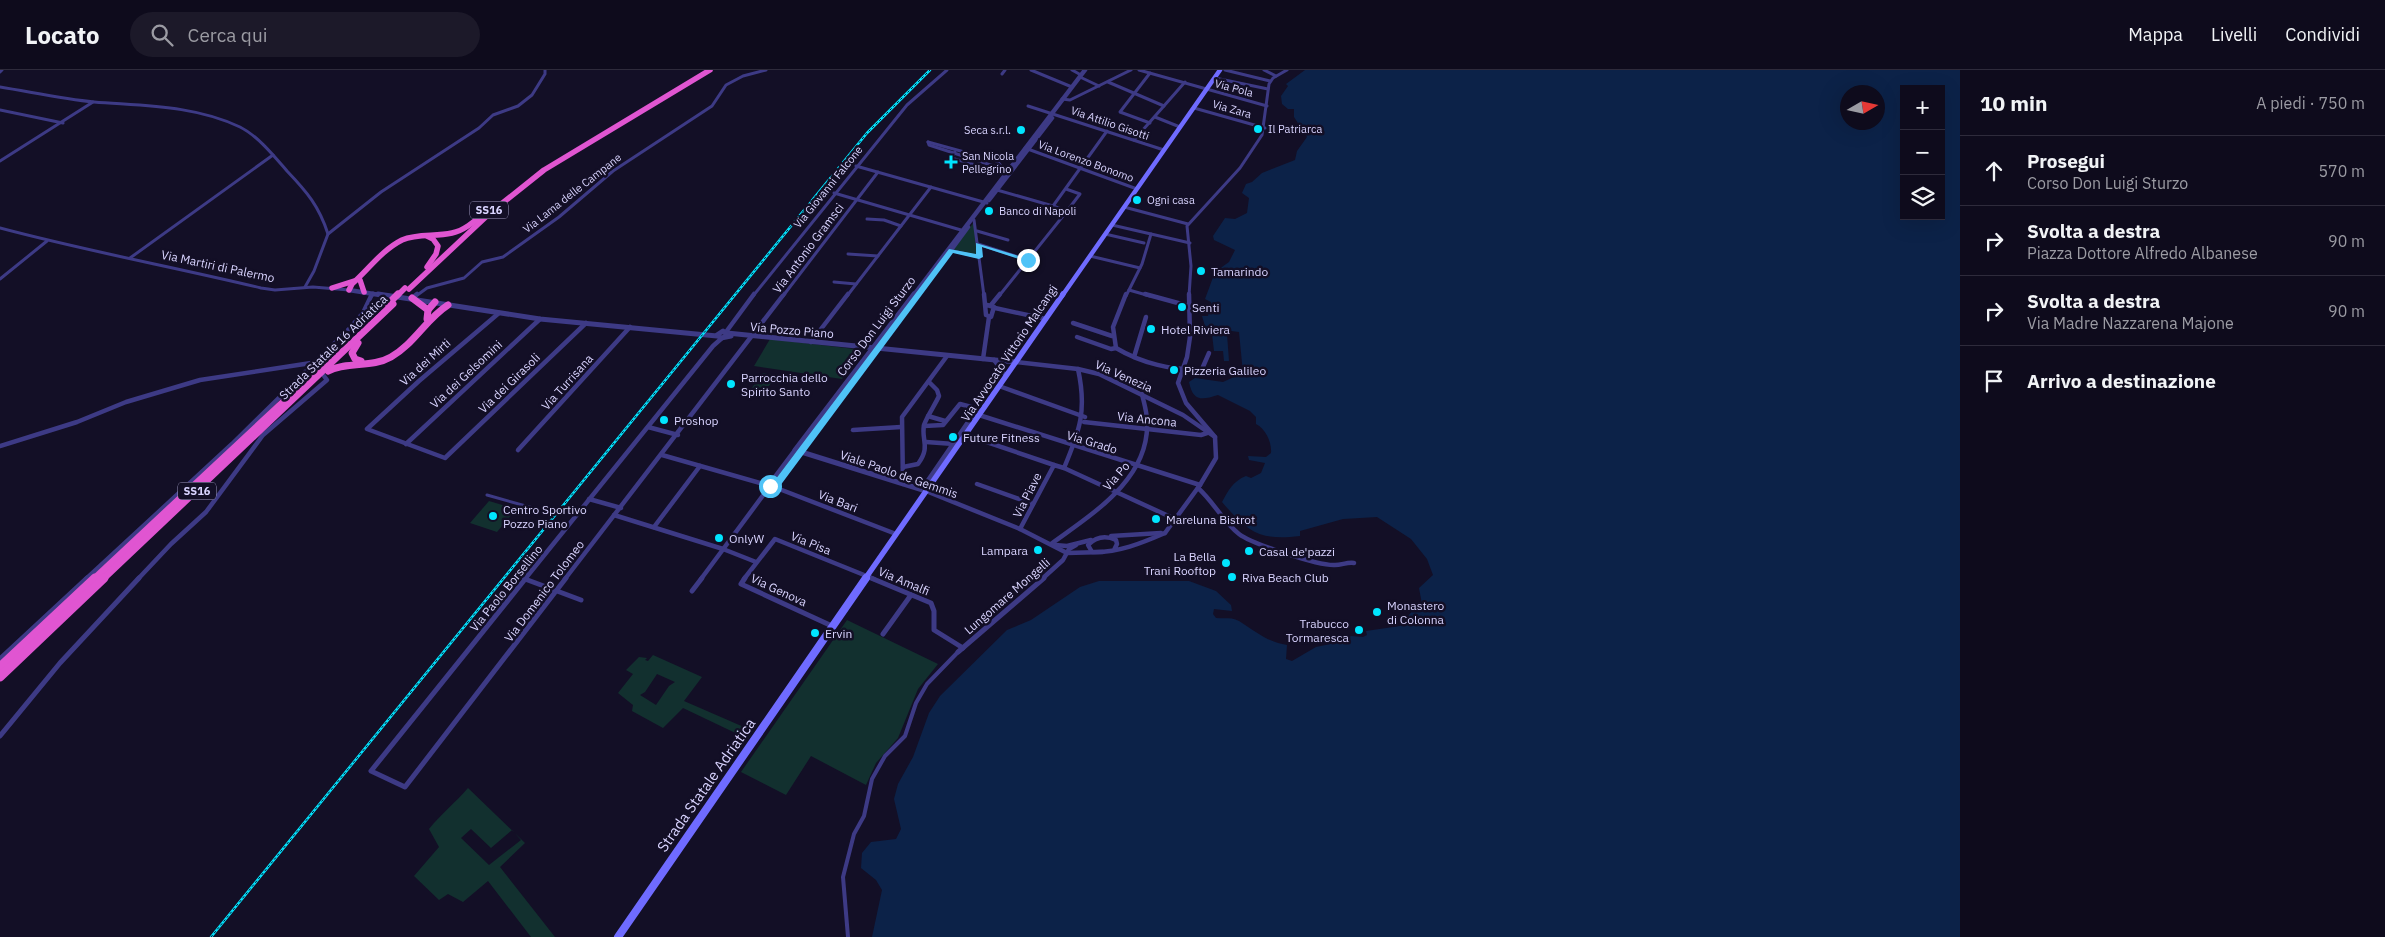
<!DOCTYPE html>
<html lang="it">
<head>
<meta charset="utf-8">
<style>
  :root { --surface:#0e0b1c; --page:#1c1929; --text:#f1f3f6; --muted:#9b9ba3; --line:#2e2b3b }
  body { margin:0; font-family:"IBM Plex Sans",sans-serif; background:var(--page); color:var(--text) }
  .controls { position:absolute; right:15px; top:15px; display:grid; overflow:hidden; border-radius:0px; box-shadow:0 5px 20px #0002 }
  .controls button { width:45px; height:45px; display:grid; place-items:center; padding:0; border:0; border-bottom:1px solid var(--line); background:var(--surface); color:var(--text); font:25px sans-serif }
  .compass { position:absolute; left:1840px; top:15px; width:45px; height:45px; border-radius:50%; background:var(--surface); box-shadow:0 5px 20px #0002; rotate:81deg }
  .stop { position:absolute; width:15px; height:15px; margin:-11px; border:4px solid #4fc3f7; border-radius:50%; background:#fff }
  .stop.end { background:#4fc3f7; border-color:#fff; box-shadow:0 1px 5px #0008 }
  .list { margin:0; padding:0; list-style:none }
  h2 { display:flex; justify-content:space-between; align-items:center; height:65px; margin:0; padding:0 20px; font-size:21px }
  h2 small { font-size:16px; font-weight:400; color:var(--muted) }
  .list li { display:grid; grid-template-columns:32px 1fr auto; gap:15px; align-items:center; box-sizing:border-box; height:70px; padding:0 20px; border-top:1px solid var(--line) }
  .list b { display:block; font-size:19px; white-space:nowrap }
  .list p { margin:0; font-size:16px; white-space:nowrap; color:var(--muted) }
  .list em { font-size:16px; font-style:normal; color:var(--muted) }
  .icon { flex:none; width:28px; height:28px; fill:none; stroke:currentColor; stroke-width:2; stroke-linecap:round; stroke-linejoin:round }
  .map { position:relative; flex:none; width:1960px; height:867px; overflow:hidden }
  header { display:flex; align-items:center; gap:30px; box-sizing:border-box; height:70px; padding:0 25px; background:var(--surface); border-bottom:1px solid var(--line) }
  header strong { font-size:24px }
  nav { display:flex; gap:28px; margin-inline-start:auto; font-size:18px }
  .search { width:350px; height:45px; background:var(--page); display:flex; align-items:center; gap:12px; box-sizing:border-box; padding:0 18px; border-radius:28px; color:var(--muted); font-size:19px }
  main { display:flex }
  aside { flex:1; background:var(--surface) }
  .map>svg:first-child { display:block }
</style>
</head>
<body>
<header>
<strong>Locato</strong>
<div class="search"><svg class="icon" aria-label="search" viewBox="0 0 24 24"><circle cx="10" cy="10" r="6"/><path d="M15 15l6 6"/></svg>Cerca qui</div>
<nav><a>Mappa</a><a>Livelli</a><a>Condividi</a></nav>
</header>
<main>
<div class="map">
<svg width="1960" height="867" viewBox="0 0 1960 867">
  <rect width="100%" height="100%" fill="#130f26"/>
  <g fill="#12302f" fill-rule="evenodd">
    <polygon points="974,152 978,186 953,180"/>
    <polygon points="770,269 863,280 842,309 754,296"/>
    <polygon points="763,303 776,306 764,323 751,319"/>
    <polygon points="489,431 516,439 497,462 470,453"/>
    <polygon points="847,550 938,594 918,619 898,668 876,693 866,715 811,686 786,725 741,702"/>
    <path d="M653,585L702,607L684,631L753,661L748,669L683,638L663,658L632,641L633,635L618,623L633,604L626,600L639,587L647,588L645,590L648,591ZM657,604L675,612L669,616L656,635L640,625L645,622Z"/>
    <path d="M468,718L525,773L500,797L555,867H531L488,811L463,832L448,824L439,830L414,806L439,777L429,759C441,744 455,733 468,718ZM471,759L491,778L512,760L521,770L489,795L461,768Z"/>
  </g>
  <g fill="#0c2248" fill-rule="evenodd">
    <path d="M1305,0H1960V867H872L882,820L876,810L861,798L862,783L871,772L896,769L901,759L894,729L898,714L913,687L929,643L940,626L1007,560L1031,550L1080,517L1099,511H1189L1216,521L1231,535L1232,541L1214,539L1213,544L1216,548C1224,549 1232,547 1239,551C1255,561 1267,572 1287,575L1286,589L1292,591L1316,577L1340,572L1351,566L1363,567L1367,565L1366,561L1400,556L1413,540L1422,534L1419,518L1433,505L1427,489L1411,469L1377,447L1343,449L1300,461V466C1259,471 1248,462 1222,432C1228,421 1233,411 1246,406L1251,408L1261,403L1265,393L1249,390L1248,386L1266,387L1271,383C1272,373 1266,359 1256,354V347L1250,341L1218,325C1202,330 1193,332 1189,312L1195,308L1223,312L1243,303L1239,262L1209,258L1205,256L1202,246H1208L1209,241L1213,239L1211,232L1205,229L1215,202L1229,192L1235,180L1214,170L1213,166L1225,148L1235,149L1247,143L1249,128L1242,123L1246,114L1252,112L1262,103L1295,90L1297,81L1307,67L1294,47V39H1288L1282,34L1281,26L1288,16L1286,14ZM1904,19H1941V146H1904ZM1878,22V52H1848V22Z"/>
    <polygon points="1212,264 1227,264 1229,291 1224,291 1223,281 1214,281"/>
  </g>
  <g fill="none" stroke-linecap="round" stroke-linejoin="round">
    <polyline stroke="#3d3a85" stroke-width="3" points="487,425 533,438"/>
    <polyline stroke="#3d3a85" stroke-width="4" points="848,867 843,807 854,764 864,746 872,709 885,686 905,666 916,633 927,614 958,582"/>
    <g stroke="#3d3a85" stroke-width="3">
      <polyline points="1031,0 1072,17"/>
      <polyline points="1072,0 1081,5"/>
      <polyline points="1139,0 1267,36"/>
      <polyline points="1225,0 1270,11"/>
      <polyline points="1264,0 1276,6"/>
      <polyline points="0,2 2,0"/>
      <polyline points="1150,3 1120,42 1150,53"/>
      <polyline points="1002,4 1005,0"/>
      <polyline points="1080,7 1099,16"/>
      <polyline points="1215,8 1268,19"/>
      <polyline points="1108,12 1164,36"/>
      <path d="M0,17C31,22 63,29 94,32C143,36 194,35 240,57C258,66 274,86 287,101C307,122 319,136 328,164"/>
      <polyline points="1062,29 1070,30 1131,0"/>
      <polyline points="1028,36 1164,80"/>
      <polyline points="1194,38 1265,58"/>
      <polyline points="0,40 63,53"/>
      <polyline points="1155,47 1180,57"/>
      <polyline points="1134,70 1185,12"/>
      <polyline points="928,72 929,75 994,96 1012,99"/>
      <polyline points="928,72 997,91 1001,96"/>
      <polyline points="1025,78 1137,119"/>
      <polyline points="955,82 951,88 1009,104"/>
      <polyline points="0,91 93,32"/>
      <polyline points="856,96 987,133"/>
      <polyline points="1066,119 1080,124 1067,141 1053,136 1107,61"/>
      <polyline points="997,120 1053,136"/>
      <polyline points="834,123 961,160"/>
      <polyline points="1124,137 1188,154"/>
      <polyline points="867,149 884,150 901,156"/>
      <polyline points="974,150 984,226"/>
      <polyline points="1112,155 1190,173"/>
      <path d="M0,158C86,181 174,197 261,218L275,220L313,217L349,220"/>
      <polyline points="977,161 1008,170"/>
      <polyline points="1105,164 1144,173"/>
      <polyline points="978,174 1028,190"/>
      <polyline points="949,180 979,187"/>
      <polyline points="848,184 878,186"/>
      <polyline points="1090,186 1140,198"/>
      <polyline points="130,188 273,85"/>
      <polyline points="0,209 47,171"/>
      <polyline points="834,212 856,214"/>
      <polyline points="305,217 314,201 328,164 381,122 479,58 493,45 518,36 532,25 545,4 545,0"/>
      <polyline points="1129,220 1150,226"/>
      <polyline points="372,226 373,223"/>
      <polyline points="416,226 427,218 464,208 482,192 503,187 559,147 613,101 712,36 726,15 743,6 766,0"/>
      <polyline points="753,226 907,35 947,0"/>
      <polyline points="783,226 878,102"/>
      <polyline points="847,226 931,117"/>
      <polyline points="999,226 1067,141"/>
      <polyline points="1126,226 1142,194 1151,164"/>
      <polyline points="1189,226 1191,196 1187,156 1240,98 1262,65 1269,14 1273,8 1287,0"/>
    </g>
    <g stroke="#3d3a85" stroke-width="4.5">
      <polyline points="984,224 986,245 991,247 994,237 987,235"/>
      <polyline points="1145,224 1189,236"/>
      <polyline points="412,228 417,224"/>
      <polyline points="991,235 1000,224"/>
      <polyline points="995,238 1046,249"/>
      <polyline points="499,243 419,311 367,359 445,388 586,253"/>
      <polyline points="1073,253 1112,266"/>
      <polyline points="726,262 754,224"/>
      <path d="M1077,267L1111,279L1116,278C1141,293 1173,301 1202,299L1209,283"/>
      <polyline points="811,272 848,224"/>
      <polyline points="1116,278 1113,257 1126,224"/>
      <polyline points="1134,287 1146,247"/>
      <polyline points="983,289 989,247"/>
      <polyline points="994,290 1006,306"/>
      <polyline points="1015,292 1078,299 1099,304 1183,345 1215,367"/>
      <polyline points="999,316 1085,347"/>
      <polyline points="979,345 1200,415"/>
      <polyline points="928,346 945,351"/>
      <polyline points="1084,352 1201,365 1207,363"/>
      <polyline points="924,356 943,355 960,334 979,339"/>
      <polyline points="648,357 678,365"/>
      <polyline points="853,360 901,357"/>
      <polyline points="966,365 1054,395"/>
      <polyline points="926,372 954,374"/>
      <polyline points="406,374 540,249"/>
      <polyline points="0,376 77,352 126,332 200,310 311,293"/>
      <polyline points="518,380 630,257"/>
      <polyline points="662,385 774,417 896,464"/>
      <path d="M903,397L918,394C931,376 921,371 924,355C927,346 935,335 939,326L937,320L929,312"/>
      <polyline points="1064,398 1175,449"/>
      <polyline points="903,414 902,347 947,286"/>
      <polyline points="977,414 1033,434"/>
      <polyline points="768,416 795,380"/>
      <polyline points="774,417 800,381"/>
      <path d="M1198,418C1214,432 1223,452 1239,464C1252,474 1319,496 1335,495C1342,495 1347,492 1354,493"/>
      <polyline points="922,419 977,339"/>
      <polyline points="926,421 1020,459 1067,483 1103,482"/>
      <polyline points="589,429 621,438"/>
      <polyline points="614,445 723,479 756,492"/>
      <polyline points="654,457 700,396"/>
      <path d="M1020,459L1054,395L1064,398C1080,360 1087,340 1078,299"/>
      <polyline points="1165,463 1200,415 1216,388 1215,367 1186,333 1178,313 1187,287 1190,267 1189,224"/>
      <polyline points="1111,466 1161,463"/>
      <path d="M1051,474C1092,444 1150,409 1147,351C1147,342 1144,333 1142,324"/>
      <polyline points="1055,475 1067,476 1091,470"/>
      <path d="M1114,480L1117,474L1116,470C1105,465 1096,467 1088,475L1092,482C1118,483 1142,473 1165,463"/>
      <polyline points="86,509 232,374 350,258 363,243 372,224"/>
      <polyline points="138,509 171,474 206,442 263,365 327,310 324,306"/>
      <polyline points="525,509 713,276 722,268"/>
      <polyline points="565,509 784,224"/>
      <polyline points="701,509 770,416"/>
      <polyline points="744,509 775,469 874,509"/>
      <polyline points="1042,509 1063,490 1069,479 1076,475"/>
    </g>
    <g stroke="#3d3a85" stroke-width="5">
      <polyline points="526,508 371,701 405,717 566,508"/>
      <polyline points="745,508 741,514 832,556"/>
      <polyline points="871,508 931,533 934,541 934,560 963,578"/>
      <polyline points="525,509 581,530"/>
      <polyline points="692,521 702,508"/>
      <polyline points="883,564 911,525"/>
      <polyline points="958,582 1044,508"/>
      <polyline points="0,589 87,508"/>
      <polyline points="0,666 60,593 139,508"/>
    </g>
    <g stroke="#3d3a85" stroke-width="4.5">
      <polyline points="989,130 1052,48"/>
      <polyline points="349,220 386,226"/>
      <polyline points="913,226 1085,0"/>
      <polyline points="917,226 968,157"/>
    </g>
    <g stroke="#3d3a85" stroke-width="5">
      <polyline points="378,224 540,249 717,266"/>
      <polyline points="914,224 795,380 926,421"/>
      <polyline points="908,237 917,224"/>
      <polyline points="727,263 1015,292"/>
      <polyline points="727,265 723,261 717,265 721,268 731,266"/>
      <polyline points="800,381 869,289"/>
    </g>
    <polyline stroke="#6f6bff" stroke-width="4.5" points="1062,226 1220,0"/>
    <polyline stroke="#6f6bff" stroke-width="5.5" points="865,509 1063,224"/>
    <polyline stroke="#6f6bff" stroke-width="8" points="618,867 866,508"/>
    <g stroke="#e055d1" stroke-width="5.5">
      <polyline points="427,166 433,169 438,176 436,184 427,197"/>
      <polyline points="360,210 364,222"/>
      <polyline points="332,218 354,211"/>
      <polyline points="409,219 490,143 544,100 710,0"/>
      <path d="M349,220L352,214C368,200 382,180 402,170C418,163 435,167 452,163C466,160 477,149 488,140"/>
    </g>
    <g stroke="#e055d1" stroke-width="7">
      <polyline points="412,228 428,240 427,249"/>
      <polyline points="428,240 435,232"/>
      <polyline points="358,273 352,283 355,289 361,291"/>
      <path d="M328,301C348,291 372,298 391,287C414,274 426,249 448,235"/>
      <polyline points="94,509 327,291"/>
      <polyline points="103,509 393,234"/>
    </g>
    <g stroke="#e055d1" stroke-width="9">
      <polyline points="0,597 95,508"/>
      <polyline points="0,607 104,508"/>
    </g>
    <g stroke="#00e5ff" stroke-width="2.5">
      <polyline id="rail" points="211,867 867,63 930,0"/>
    </g>
    <use href="#rail" stroke="#130f26" stroke-width="1" stroke-dasharray="2.5" stroke-linecap="butt"/>
    <polyline stroke="#e055d1" stroke-width="5.5" points="397,226 405,218"/>
    <polyline stroke="#e055d1" stroke-width="7" points="388,234 398,224"/>
  </g>
  <polygon fill="#4fc3f7" points="976,173 1032,190 1028,192 982,177 983,187 979,189 953,183 777,420 767,419 767,414 772,414 949,179 976,184"/>
  <g fill="#00e5ff" stroke="#130f26" stroke-width="2">
    <circle cx="1258" cy="59" r="5"/>
    <circle cx="1021" cy="60" r="5"/>
    <path d="M948.5 84.5h5v5h5v5h-5v5h-5v-5h-5v-5h5z"/>
    <circle cx="1137" cy="130" r="5"/>
    <circle cx="989" cy="141" r="5"/>
    <circle cx="1201" cy="201" r="5"/>
    <circle cx="1182" cy="237" r="5"/>
    <circle cx="1151" cy="259" r="5"/>
    <circle cx="1174" cy="300" r="5"/>
    <circle cx="731" cy="314" r="5"/>
    <circle cx="664" cy="350" r="5"/>
    <circle cx="953" cy="367" r="5"/>
    <circle cx="493" cy="446" r="5"/>
    <circle cx="1156" cy="449" r="5"/>
    <circle cx="719" cy="468" r="5"/>
    <circle cx="1038" cy="480" r="5"/>
    <circle cx="1249" cy="481" r="5"/>
    <circle cx="1226" cy="493" r="5"/>
    <circle cx="1232" cy="507" r="5"/>
    <circle cx="1377" cy="542" r="5"/>
    <circle cx="1359" cy="560" r="5"/>
    <circle cx="815" cy="563" r="5"/>
  </g>
  <g text-anchor="middle" dominant-baseline="central" stroke-width="5" stroke-linejoin="round" paint-order="stroke">
    <g font-size="11" fill="#d9d4ff" stroke="#130f26">
      <text transform="translate(1234 18) rotate(15)">Via Pola</text>
      <text transform="translate(1232 39) rotate(16)">Via Zara</text>
      <text transform="translate(1110 53) rotate(19)">Via Attilio Gisotti</text>
      <text transform="translate(1086 91) rotate(20)">Via Lorenzo Bonomo</text>
      <text transform="translate(828 117) rotate(-51)">Via Giovanni Falcone</text>
      <text transform="translate(572 123) rotate(-38)">Via Lama delle Campane</text>
    </g>
    <g font-size="11" fill="#d9d4ff" stroke="#130f26" text-anchor="start">
      <text x="1268" y="59">Il Patriarca</text>
      <text x="1011" y="60" text-anchor="end">Seca s.r.l.</text>
      <text x="962" y="86">San Nicola<tspan x="962" dy="13">Pellegrino</tspan></text>
      <text x="1147" y="130">Ogni casa</text>
      <text x="999" y="141">Banco di Napoli</text>
    </g>
    <g fill="#130f26" stroke="#9e99be" stroke-width="1">
      <rect x="470" y="131.5" width="38" height="17" rx="4"/>
      <rect x="178" y="412.5" width="38" height="17" rx="4"/>
    </g>
    <g font-size="11" font-weight="bold" fill="#d9d4ff">
      <text x="489" y="140">SS16</text>
      <text x="197" y="421">SS16</text>
    </g>
    <g font-size="12" fill="#d9d4ff" stroke="#130f26">
      <text transform="translate(808 178) rotate(-53)">Via Antonio Gramsci</text>
      <text transform="translate(218 196) rotate(12)">Via Martiri di Palermo</text>
      <text transform="translate(876 256) rotate(-53)">Corso Don Luigi Sturzo</text>
      <text transform="translate(792 260) rotate(5)">Via Pozzo Piano</text>
      <text transform="translate(333 277) rotate(-44)">Strada Statale 16 Adriatica</text>
      <text transform="translate(1009 283) rotate(-56)">Via Avvocato Vittorio Malcangi</text>
      <text transform="translate(425 292) rotate(-42)">Via dei Mirti</text>
      <text transform="translate(466 304) rotate(-43)">Via dei Gelsomini</text>
      <text transform="translate(1124 306) rotate(24)">Via Venezia</text>
      <text transform="translate(567 312) rotate(-48)">Via Turrisana</text>
      <text transform="translate(509 313) rotate(-44)">Via dei Girasoli</text>
      <text transform="translate(1147 349) rotate(6)">Via Ancona</text>
      <text transform="translate(1092 372) rotate(17)">Via Grado</text>
      <text transform="translate(899 404) rotate(19)">Viale Paolo de Gemmis</text>
      <text transform="translate(1116 406) rotate(-49)">Via Po</text>
      <text transform="translate(1027 425) rotate(-63)">Via Piave</text>
      <text transform="translate(838 431) rotate(21)">Via Bari</text>
      <text transform="translate(811 473) rotate(22)">Via Pisa</text>
      <text transform="translate(904 511) rotate(23)">Via Amalfi</text>
      <text transform="translate(506 518) rotate(-51)">Via Paolo Borsellino</text>
      <text transform="translate(779 520) rotate(25)">Via Genova</text>
      <text transform="translate(544 521) rotate(-53)">Via Domenico Tolomeo</text>
      <text transform="translate(1007 526) rotate(-41)">Lungomare Mongelli</text>
    </g>
    <g font-size="12" fill="#d9d4ff" stroke="#130f26" text-anchor="start">
      <text x="1211" y="201">Tamarindo</text>
      <text x="1192" y="237">Senti</text>
      <text x="1161" y="259">Hotel Riviera</text>
      <text x="1184" y="300">Pizzeria Galileo</text>
      <text x="741" y="307">Parrocchia dello<tspan x="741" dy="14">Spirito Santo</tspan></text>
      <text x="674" y="350">Proshop</text>
      <text x="963" y="367">Future Fitness</text>
      <text x="503" y="439">Centro Sportivo<tspan x="503" dy="14">Pozzo Piano</tspan></text>
      <text x="1166" y="449">Mareluna Bistrot</text>
      <text x="729" y="468">OnlyW</text>
      <text x="1028" y="480" text-anchor="end">Lampara</text>
      <text x="1259" y="481">Casal de'pazzi</text>
      <text x="1216" y="486" text-anchor="end">La Bella<tspan x="1216" dy="14">Trani Rooftop</tspan></text>
      <text x="1242" y="507">Riva Beach Club</text>
      <text x="1387" y="535">Monastero<tspan x="1387" dy="14">di Colonna</tspan></text>
      <text x="1349" y="553" text-anchor="end">Trabucco<tspan x="1349" dy="14">Tormaresca</tspan></text>
      <text x="825" y="563">Ervin</text>
    </g>
    <g font-size="15" fill="#d9d4ff" stroke="#130f26">
      <text transform="translate(706 715) rotate(-55)">Strada Statale Adriatica</text>
    </g>
  </g>
</svg>
<div class="controls">
<button>+</button>
<button>−</button>
<button><svg class="icon" aria-label="layers" viewBox="0 0 24 24"><path d="M12 4l9 5-9 5-9-5zM3 14l9 5 9-5"/></svg></button>
</div>
<svg class="compass" viewBox="-18 -18 36 36"><path d="M0-13l5 13h-10z" fill="#e53935"/><path d="M0 13l5-13h-10z" fill="#9b9ba3"/></svg>
<div class="stop" style="left:770px;top:416px"></div>
<div class="stop end" style="left:1028px;top:190px"></div>
</div>
<aside>
<h2>10 min<small>A piedi · 750 m</small></h2>
<ul class="list">
<li><svg class="icon" aria-label="ahead" viewBox="0 0 24 24"><path d="M12 20V5M6 11l6-6 6 6"/></svg><div><b>Prosegui</b><p>Corso Don Luigi Sturzo</p></div><em>570 m</em></li>
<li><svg class="icon" aria-label="right" viewBox="0 0 24 24"><path d="M7 20v-9h11M14 6l5 5-5 5"/></svg><div><b>Svolta a destra</b><p>Piazza Dottore Alfredo Albanese</p></div><em>90 m</em></li>
<li><svg class="icon" aria-label="right" viewBox="0 0 24 24"><path d="M7 20v-9h11M14 6l5 5-5 5"/></svg><div><b>Svolta a destra</b><p>Via Madre Nazzarena Majone</p></div><em>90 m</em></li>
<li><svg class="icon" aria-label="arrive" viewBox="0 0 24 24"><path d="M6 21V4h12l-3 4 3 4H6"/></svg><div><b>Arrivo a destinazione</b></div></li>
</ul>
</aside>
</main>
</body>
</html>
